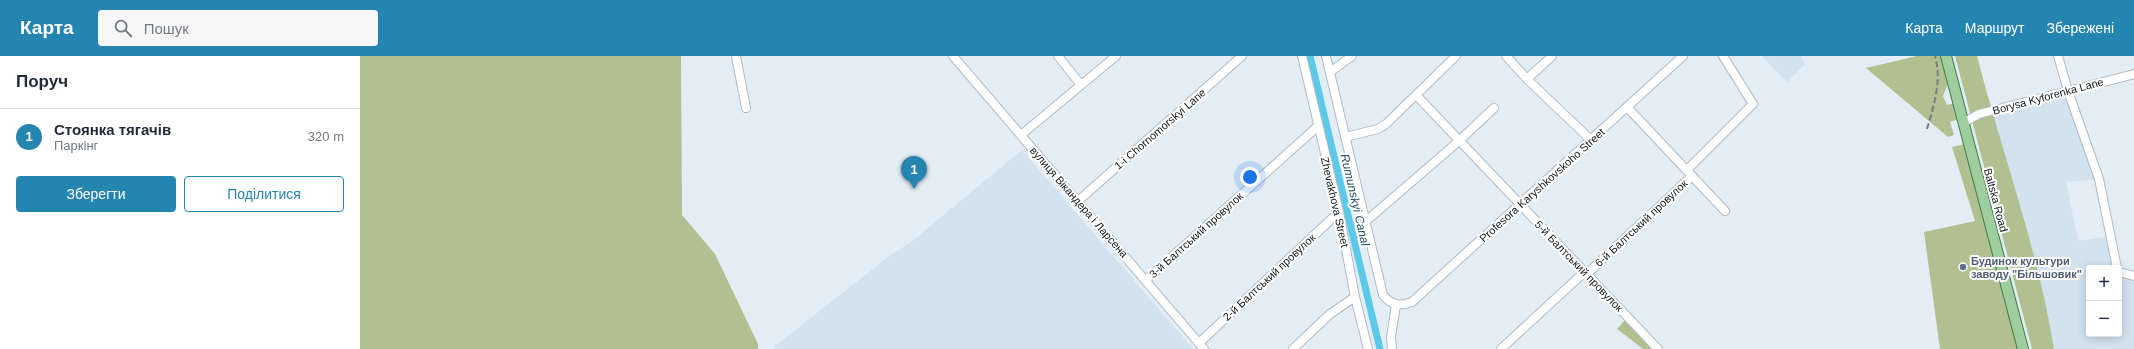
<!DOCTYPE html>
<html lang="uk">
<head>
<meta charset="utf-8">
<style>
  :root { --surface:#fff; --page:#f6f6f7; --text:#1f2937; --muted:#747a83; --line:#e0e1e3; --accent:#2585b1 }
  body { margin:0; font-family:Arial,sans-serif; background:var(--page); color:var(--text) }
  .controls { position:absolute; right:12px; bottom:12px; display:grid; overflow:hidden; border-radius:4px; box-shadow:0 2px 10px #0003 }
  .controls button { width:36px; height:36px; display:grid; place-items:center; padding:0; border:0; border-bottom:1px solid var(--line); background:var(--surface); color:var(--text); font:20px sans-serif }
  .you { position:absolute; left:890px; top:121px; width:14px; height:14px; margin:-10px; border:3px solid #fff; border-radius:50%; background:#1a73e8; box-shadow:0 0 0 6px #1a73e833 }
  .badge { display:grid; place-items:center; width:26px; height:26px; border-radius:50%; background:var(--accent); color:#fff; font-size:13px; font-weight:700 }
  .pin { position:absolute; translate:-50% -33px; filter:drop-shadow(0 1px 2px #0008) }
  .pin::after { content:''; position:absolute; top:21px; width:14px; height:12px; background:inherit; clip-path:polygon(0 0,100% 0,50% 100%) }
  .list { margin:0; padding:0; list-style:none }
  h2 { display:flex; justify-content:space-between; align-items:center; height:52px; margin:0; padding:0 16px; font-size:17px }
  h2 small { font-size:13px; font-weight:400; color:var(--muted) }
  .list li { display:grid; grid-template-columns:26px 1fr auto; gap:12px; align-items:center; box-sizing:border-box; height:56px; padding:0 16px; border-top:1px solid var(--line) }
  .list b { display:block; font-size:15px; white-space:nowrap }
  .list p { margin:0; font-size:13px; white-space:nowrap; color:var(--muted) }
  .list em { font-size:13px; font-style:normal; color:var(--muted) }
  .actions { display:flex; gap:8px; padding:12px 16px }
  .actions a { flex:1; padding:9px 0; border:1px solid var(--accent); border-radius:4px; text-align:center; font-size:14px; color:var(--accent) }
  .actions .main { background:var(--accent); color:#fff }
  .icon { flex:none; width:22px; height:22px; fill:none; stroke:currentColor; stroke-width:2; stroke-linecap:round; stroke-linejoin:round }
  .map { position:relative; flex:none; width:1774px; height:293px; overflow:hidden }
  header { display:flex; align-items:center; gap:24px; box-sizing:border-box; height:56px; padding:0 20px; background:var(--accent); color:#fff }
  header strong { font-size:19px }
  nav { display:flex; gap:22px; margin-inline-start:auto; font-size:14px }
  .search { width:280px; height:36px; background:var(--page); display:flex; align-items:center; gap:10px; box-sizing:border-box; padding:0 14px; border-radius:4px; color:var(--muted); font-size:15px }
  main { display:flex }
  aside { flex:1; background:var(--surface) }
  .map>svg:first-child { display:block }
</style>
</head>
<body>
<header>
<strong>Карта</strong>
<div class="search"><svg class="icon" aria-label="search" viewBox="0 0 24 24"><circle cx="10" cy="10" r="6"/><path d="M15 15l6 6"/></svg>Пошук</div>
<nav><a>Карта</a><a>Маршрут</a><a>Збережені</a></nav>
</header>
<main>
<aside>
<h2>Поруч<small></small></h2>
<ul class="list">
<li><span class="badge">1</span><div><b>Стоянка тягачів</b><p>Паркінг</p></div><em>320 m</em></li>
</ul>
<div class="actions"><a class="main">Зберегти</a><a>Поділитися</a></div>
</aside>
<div class="map">
<svg width="1774" height="293" viewBox="0 0 1774 293">
  <rect width="100%" height="100%" fill="#e3edf5"/>
  <g fill="#d2e2ef">
    <polygon points="1402,0 1441,0 1445,8 1427,26"/>
    <polygon points="1708,37 1738,123 1706,126 1718,185 1750,180 1757,212 1729,212 1729,278 1759,278 1759,217 1765,224 1774,222 1774,293 1694,293 1683,237 1673,196 1632,56"/>
    <polygon points="662,94 833,293 415,293 415,290 532,198 551,186"/>
  </g>
  <g fill="#b0c090">
    <polygon points="0,0 321,0 322,159 355,198 398,288 398,293 0,293"/>
    <polygon points="1557,0 1582,0 1589,25 1583,40 1587,49 1596,47 1601,62 1590,66 1594,79 1588,81 1506,12"/>
    <path d="M1595,0H1617C1642,97 1678,193 1694,293H1672Z"/>
    <polygon points="1606,88 1659,293 1580,293 1564,176 1615,165 1592,91"/>
    <polygon points="1266,263 1295,293 1283,293 1257,273"/>
  </g>
  <g fill="none" stroke-linecap="round" stroke-linejoin="round">
    <polyline stroke="#5bc9e8" stroke-width="7" points="950,0 1020,293"/>
    <g stroke="#b2bbc3" stroke-width="10">
      <g id="minor">
        <polyline points="376,0 386,52"/>
        <polyline points="593,0 844,293"/>
        <polyline points="698,0 721,29"/>
        <polyline points="942,0 979,156 995,241 1008,293"/>
        <path d="M966,0L1023,239C1032,250 1040,250 1052,246L1323,0"/>
        <polyline points="1146,0 1167,23 1231,84"/>
        <polyline points="1698,0 1708,35 1739,123 1757,212"/>
        <polyline points="970,16 992,0"/>
        <polyline points="1167,23 1192,0"/>
        <polyline points="1057,40 1298,293"/>
        <polyline points="1267,51 1365,155"/>
        <polyline points="1603,67 1619,58 1774,18"/>
        <polyline points="661,79 756,0"/>
        <polyline points="985,81 1018,73 1026,68 1096,0"/>
        <polyline points="1327,114 1393,48 1363,0"/>
        <polyline points="718,145 882,0"/>
        <polyline points="1005,166 1099,85 1134,52"/>
        <polyline points="1759,216 1774,220"/>
        <polyline points="786,224 957,71"/>
        <polyline points="839,287 979,156"/>
        <polyline points="933,293 970,258 995,241"/>
        <polyline points="1032,293 1031,281 1036,249"/>
        <polyline points="1141,293 1219,221 1231,214 1332,120"/>
      </g>
    </g>
    <g stroke="#447a47" stroke-width="12">
      <polyline id="major" points="1586,0 1663,293"/>
    </g>
    <use href="#minor" stroke="#fff" stroke-width="8"/>
    <use href="#major" stroke="#9ece9f" stroke-width="10"/>
    <path stroke="#767d82" stroke-width="2" stroke-dasharray="6 3" stroke-linecap="butt" d="M1567,73C1574,49 1582,24 1575,0"/>
  </g>
  <circle fill="#5c6f8a" stroke="#fff" stroke-width="1.5" cx="1603" cy="211" r="4"/>
  <g text-anchor="middle" dominant-baseline="central" stroke-width="4" stroke-linejoin="round" paint-order="stroke">
    <g font-size="11" fill="#14181a" stroke="#fff">
      <text transform="translate(1688 40) rotate(-15)">Borysa Kyforenka Lane</text>
      <text transform="translate(800 73) rotate(-41)">1-i Chornomorskyi Lane</text>
      <text transform="translate(1182 129) rotate(-42)">Profesora Karyshkovskoho Street</text>
      <text transform="translate(1636 144) rotate(75)">Baltska Road</text>
      <text transform="translate(719 146) rotate(49)">вулиця Вікандера і Ларсена</text>
      <text transform="translate(975 146) rotate(77)">Zhevakhova Street</text>
      <text transform="translate(1281 167) rotate(-43)">6-й Балтський провулок</text>
      <text transform="translate(836 179) rotate(-42)">3-й Балтський провулок</text>
      <text transform="translate(1219 210) rotate(46)">5-й Балтський провулок</text>
      <text transform="translate(909 221) rotate(-43)">2-й Балтський провулок</text>
    </g>
    <g font-size="11" font-weight="bold" fill="#4e5e75" stroke="#fff" text-anchor="start">
      <text x="1611" y="205">Будинок культури<tspan x="1611" dy="13">заводу "Більшовик"</tspan></text>
    </g>
    <g font-size="12" font-style="italic" fill="#21515e" stroke="#fff">
      <text transform="translate(995 144) rotate(77)">Rumunskyi Canal</text>
    </g>
  </g>
</svg>
<div class="controls">
<button>+</button>
<button>−</button>
</div>
<div class="you"></div>
<div class="pin badge" style="left:554px;top:133px">1</div>
</div>
</main>
</body>
</html>
